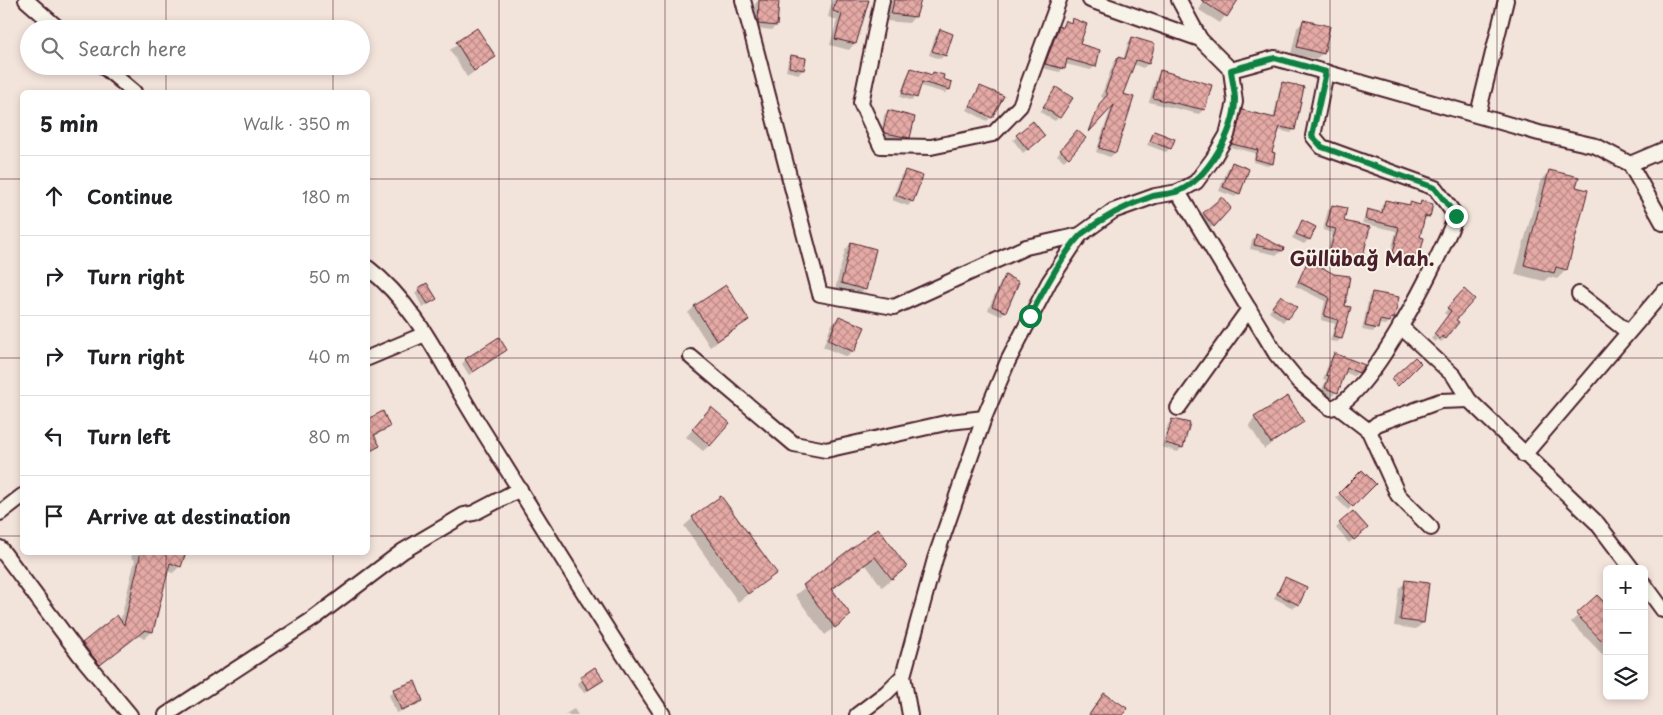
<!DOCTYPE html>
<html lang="en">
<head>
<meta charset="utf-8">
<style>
  :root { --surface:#fff; --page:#f2f2f2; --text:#202124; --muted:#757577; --line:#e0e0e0 }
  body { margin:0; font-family:"Playpen Sans",sans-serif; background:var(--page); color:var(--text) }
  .controls { position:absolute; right:15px; bottom:15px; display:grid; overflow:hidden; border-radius:8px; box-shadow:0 2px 8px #0003 }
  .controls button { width:45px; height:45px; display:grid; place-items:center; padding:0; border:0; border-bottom:1px solid var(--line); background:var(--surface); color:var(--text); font:25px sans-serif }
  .stop { position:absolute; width:15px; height:15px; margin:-11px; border:4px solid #0b8043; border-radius:50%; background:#fff }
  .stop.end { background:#0b8043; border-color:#fff; box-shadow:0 1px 5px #0008 }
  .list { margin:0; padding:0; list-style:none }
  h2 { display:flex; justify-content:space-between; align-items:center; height:65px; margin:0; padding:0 20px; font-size:21px }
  h2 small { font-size:16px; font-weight:400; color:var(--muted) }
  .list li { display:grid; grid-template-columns:32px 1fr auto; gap:15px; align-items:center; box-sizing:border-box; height:80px; padding:0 20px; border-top:1px solid var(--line) }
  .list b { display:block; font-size:19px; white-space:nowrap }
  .list em { font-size:16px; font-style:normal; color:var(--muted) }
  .icon { flex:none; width:28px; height:28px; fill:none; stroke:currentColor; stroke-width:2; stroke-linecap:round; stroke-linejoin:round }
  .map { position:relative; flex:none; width:1663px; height:715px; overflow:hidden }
  .search { position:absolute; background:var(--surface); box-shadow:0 2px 8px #0003; left:20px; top:20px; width:350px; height:55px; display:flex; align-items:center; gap:12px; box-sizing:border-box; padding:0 18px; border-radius:28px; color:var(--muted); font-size:19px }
  .panel { position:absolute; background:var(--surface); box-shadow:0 2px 8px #0003; left:20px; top:90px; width:350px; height:465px; border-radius:8px }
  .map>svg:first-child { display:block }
</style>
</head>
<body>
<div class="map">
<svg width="1663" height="715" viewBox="0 0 1663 715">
  <defs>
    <pattern id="building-cross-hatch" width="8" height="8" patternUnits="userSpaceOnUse" patternTransform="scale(1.25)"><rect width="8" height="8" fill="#e5aaa5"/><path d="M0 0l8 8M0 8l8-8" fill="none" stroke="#bc8a87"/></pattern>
  </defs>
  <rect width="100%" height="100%" fill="#f3e4db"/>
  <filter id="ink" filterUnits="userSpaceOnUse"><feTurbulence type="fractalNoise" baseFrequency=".02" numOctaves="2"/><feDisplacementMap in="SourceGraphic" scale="10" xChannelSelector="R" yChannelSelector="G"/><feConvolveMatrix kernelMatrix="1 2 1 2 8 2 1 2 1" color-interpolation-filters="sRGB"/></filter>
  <g filter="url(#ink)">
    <g fill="#0003">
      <polygon points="759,0 776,25 772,30 755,28 755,4"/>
      <polygon points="832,0 867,0 854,44 849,50 830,45 837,20 828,17"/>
      <polygon points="889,0 919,0 915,16 909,23 886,21"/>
      <polygon points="1205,0 1237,0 1220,23 1199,10"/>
      <polygon points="1073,20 1078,45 1095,66 1091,70 1065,64 1060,72 1042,68 1055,32 1065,22 1069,23"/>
      <polygon points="1304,21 1323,53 1316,59 1291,54 1297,28"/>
      <polygon points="477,30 494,57 467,77 450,50"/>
      <polygon points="940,31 945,55 940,59 929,55 936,35"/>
      <polygon points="1132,38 1154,45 1148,64 1143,68 1133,64 1121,95 1133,98 1115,153 1110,157 1096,152 1112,105 1088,132 1097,108 1104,99 1101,96 1114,62 1118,58 1123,60 1128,43"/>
      <polygon points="792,56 803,70 799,74 786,71 788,61"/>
      <polygon points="911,70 930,76 933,73 941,80 951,83 948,90 945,93 920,86 912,101 900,97 908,73"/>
      <polygon points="1161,71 1204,109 1199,114 1149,102 1157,76"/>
      <polygon points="1283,84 1303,88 1294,130 1291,133 1278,130 1270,153 1272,163 1268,166 1253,162 1255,153 1230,147 1239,115 1242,112 1273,119 1280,87"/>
      <polygon points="981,88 991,117 987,121 967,110"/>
      <polygon points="1056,89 1059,117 1055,121 1040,112"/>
      <polygon points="888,111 908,137 904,141 881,137 884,115"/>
      <polygon points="1033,123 1039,140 1023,153 1013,140"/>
      <polygon points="1154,132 1170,148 1166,152 1147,145"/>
      <polygon points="1073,136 1068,157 1064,161 1057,155"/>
      <polygon points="1232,164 1239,193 1235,197 1219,191 1228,168"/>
      <polygon points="906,171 912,201 908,206 892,200 901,175"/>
      <polygon points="1549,171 1574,188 1587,191 1566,270 1557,279 1549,277 1544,281 1515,274 1541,180"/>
      <polygon points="1222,199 1230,208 1209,230 1199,218"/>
      <polygon points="1386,201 1408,206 1411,204 1418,206 1422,202 1432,205 1429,217 1423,220 1418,238 1417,262 1413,266 1389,260 1396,231 1362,223 1368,211 1380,214 1382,205"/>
      <polygon points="1332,206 1361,259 1357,263 1326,256 1332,233 1323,230 1328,210"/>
      <polygon points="1302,222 1309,239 1304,244 1292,238"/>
      <polygon points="1256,236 1282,251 1277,255 1250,249 1252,240"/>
      <polygon points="851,244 865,289 858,296 835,290 845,250"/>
      <polygon points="1309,262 1343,307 1341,339 1337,342 1330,341 1335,324 1321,320 1325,301 1295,286"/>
      <polygon points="1005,277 1005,311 1001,316 988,310 1001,281"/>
      <polygon points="419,289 435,299 423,308 415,293"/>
      <polygon points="1464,291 1455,320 1446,338 1441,342 1437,339 1435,342 1431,339 1448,316 1444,313"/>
      <polygon points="1373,293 1393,318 1385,325 1378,324 1373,332 1362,330 1369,297"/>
      <polygon points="1277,301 1295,307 1283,322 1269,312"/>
      <polygon points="695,306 747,320 710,347 688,313"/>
      <polygon points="839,317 853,351 847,357 823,347 832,324"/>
      <polygon points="505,350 469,375 462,364 466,359"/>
      <polygon points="1335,354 1358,372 1354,376 1344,372 1336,392 1332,397 1321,392 1326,380 1323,379 1330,359"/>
      <polygon points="1415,358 1419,363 1396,386 1391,381"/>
      <polygon points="382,413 389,426 374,437 378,446 368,455 368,420"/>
      <polygon points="705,415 710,445 703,451 686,437"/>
      <polygon points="1255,418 1303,422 1264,449 1249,425"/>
      <polygon points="1172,420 1182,447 1178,452 1162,447 1168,424"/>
      <polygon points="1362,472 1374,484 1348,510 1336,498"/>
      <polygon points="693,518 775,573 738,602 684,526"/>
      <polygon points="1340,524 1362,532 1349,543 1336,528"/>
      <polygon points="878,530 906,567 882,587 866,565 831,591 850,615 825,635 795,595"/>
      <polygon points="133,552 184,552 180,566 173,573 167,571 152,632 145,638 137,636 93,671 76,650 83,644 120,622 135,560 131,558"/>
      <polygon points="1285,579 1298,604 1293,608 1274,598"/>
      <polygon points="1406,582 1423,623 1416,629 1394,626 1399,588"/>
      <polygon points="1597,597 1607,607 1607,651 1603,655 1571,622"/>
      <polygon points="595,669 598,684 584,693 577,683"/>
      <polygon points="394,691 422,701 418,705 396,713 389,695"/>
      <polygon points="1104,694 1121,715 1088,715"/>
      <polygon points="574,709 578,715 564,715"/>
    </g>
    <g fill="url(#building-cross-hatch)" stroke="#4a1f2b">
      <polygon points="759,0 779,1 777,26 758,24"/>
      <polygon points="836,0 869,0 856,44 835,39 842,14 833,11"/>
      <polygon points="894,0 921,0 916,17 891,14"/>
      <polygon points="1201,0 1238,0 1227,17"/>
      <polygon points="1072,18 1087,24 1080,44 1100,50 1096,67 1067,59 1065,69 1045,64 1059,26 1062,28 1065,20 1071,23"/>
      <polygon points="1303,20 1330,26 1324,54 1297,47"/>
      <polygon points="477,28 496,57 474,71 456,42"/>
      <polygon points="940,29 953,34 946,56 932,51"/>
      <polygon points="1132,37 1155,44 1149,64 1136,60 1123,94 1134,97 1116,153 1099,148 1114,105 1089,132 1100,103 1108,94 1105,92 1118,57 1125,59"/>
      <polygon points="791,55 806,58 804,70 789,67"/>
      <polygon points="911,68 932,75 933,72 944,75 943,79 952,82 950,90 922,82 917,98 902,93"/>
      <polygon points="1160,70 1212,85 1205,110 1153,98"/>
      <polygon points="1282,82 1304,87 1295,130 1280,127 1272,152 1275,153 1273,164 1255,159 1258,150 1232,144 1242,110 1275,118"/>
      <polygon points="980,86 1004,96 992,118 970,106"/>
      <polygon points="1056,87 1073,98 1060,118 1043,107"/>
      <polygon points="888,110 915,117 910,138 885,133 883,130"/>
      <polygon points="1033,121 1045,136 1028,150 1016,135"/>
      <polygon points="1077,130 1086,138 1069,158 1060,150"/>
      <polygon points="1154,131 1175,139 1171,149 1150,141"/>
      <polygon points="1232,162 1249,169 1240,194 1223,187"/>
      <polygon points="905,170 923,176 913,202 896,195"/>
      <polygon points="1549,170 1579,177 1576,187 1588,190 1567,270 1556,267 1554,273 1524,265"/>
      <polygon points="1222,197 1231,208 1214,227 1203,213"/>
      <polygon points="1385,200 1410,205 1410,202 1420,205 1421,201 1433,204 1430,217 1425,216 1420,237 1424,238 1418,262 1392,257 1399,227 1365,219 1367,209 1382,213"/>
      <polygon points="1332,205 1347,208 1344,221 1370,227 1362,260 1329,253 1336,229 1326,227"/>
      <polygon points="1302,220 1316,227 1310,240 1296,234"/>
      <polygon points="1256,234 1284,248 1283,251 1254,245"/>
      <polygon points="851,242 876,249 866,290 841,283"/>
      <polygon points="1308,260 1334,274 1350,276 1345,306 1351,307 1342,339 1333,337 1338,320 1324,316 1329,297 1298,282"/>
      <polygon points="1005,275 1019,282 1006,312 992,306"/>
      <polygon points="427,283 437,299 428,304 418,288"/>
      <polygon points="726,285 749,320 717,341 694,306"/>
      <polygon points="1464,289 1475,299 1456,320 1459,322 1446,339 1442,336 1440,339 1434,334 1451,311 1447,308"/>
      <polygon points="1372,292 1399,297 1394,319 1391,318 1390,322 1380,320 1378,329 1365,326"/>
      <polygon points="1281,295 1297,307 1288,319 1272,307"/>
      <polygon points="839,316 865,327 854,352 828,340"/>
      <polygon points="499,337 507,350 473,372 465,359"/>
      <polygon points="1334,353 1365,365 1359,373 1347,368 1338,393 1325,388 1329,376 1326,375"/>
      <polygon points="1415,357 1421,363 1398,386 1391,379"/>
      <polygon points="1288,396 1304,422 1271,443 1254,417"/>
      <polygon points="711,407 730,423 710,446 692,429"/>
      <polygon points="383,411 390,427 374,435 380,446 368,452 368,419"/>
      <polygon points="1172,419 1190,423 1183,448 1165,443"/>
      <polygon points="1362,470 1376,484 1353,507 1339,493"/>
      <polygon points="721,496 777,573 748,594 692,517"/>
      <polygon points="1353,511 1368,528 1354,540 1339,523"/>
      <polygon points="878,528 907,567 892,579 875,557 832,589 851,615 835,628 803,585"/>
      <polygon points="141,552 186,552 181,567 170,563 153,632 145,630 100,665 82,643 117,615 124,625"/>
      <polygon points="1285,577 1307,587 1299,605 1277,594"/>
      <polygon points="1405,580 1429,583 1424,623 1400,620"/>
      <polygon points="1597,595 1607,605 1607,646 1576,614"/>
      <polygon points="595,667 604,680 588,690 580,677"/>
      <polygon points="415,681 423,701 401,710 393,689"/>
      <polygon points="1104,693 1127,708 1123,715 1089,715"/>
    </g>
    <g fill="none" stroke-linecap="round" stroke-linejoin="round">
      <g stroke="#4a1f2b" stroke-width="18">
        <g id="minor">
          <polyline points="26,0 59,29"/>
          <polyline points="743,0 820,294 894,307 1026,247 1080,235"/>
          <polyline points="882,0 861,103 881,146 931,147 993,134 1020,106 1059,0"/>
          <polyline points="1179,0 1200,39"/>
          <polyline points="103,66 134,92"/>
          <polyline points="1231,70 1275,58 1539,133 1596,146 1630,164 1663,223"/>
          <polyline points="1478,114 1506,0"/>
          <polyline points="1630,164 1663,150"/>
          <path d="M1178,192L1276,354L1299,382L1330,408C1368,404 1442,253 1456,216L1435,188L1322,147L1313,136L1326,72"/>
          <path d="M368,268C417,305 443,367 475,418C537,517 598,618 663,715"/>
          <polyline points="1579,294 1628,332"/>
          <polyline points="1400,326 1454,376 1469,400 1597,523 1632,569"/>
          <polyline points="691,357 794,444 826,450 950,422 984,418"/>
          <polyline points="368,358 425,334"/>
          <polyline points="1338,407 1369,431 1398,495 1431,528"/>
          <polyline points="1178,408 1249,309"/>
          <polyline points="1369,431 1377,424 1440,401 1469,400"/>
          <polyline points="1524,455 1663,292"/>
          <polyline points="0,513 22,496"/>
          <polyline points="0,548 80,655 130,715"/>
          <polyline points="1644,584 1663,610"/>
          <polyline points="903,676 910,715"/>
          <polyline points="166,715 313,619 403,551 464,515 474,513 520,489"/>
          <polyline points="857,715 886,693 903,676 935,559 984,418 1008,361 1049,282 1080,235 1113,211 1155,196 1178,192 1196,182 1213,159 1227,135 1235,102 1231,70 1200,39 1090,0"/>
        </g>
      </g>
      <use href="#minor" stroke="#f7f3e8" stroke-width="14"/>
    </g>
  </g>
  <g fill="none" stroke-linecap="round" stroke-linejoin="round" filter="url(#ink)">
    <path stroke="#0b8043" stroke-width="6" d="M1030,316C1040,297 1067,246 1083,233C1105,216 1127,205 1153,196C1162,194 1171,194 1179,191C1207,179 1235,131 1235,100C1235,90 1232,80 1231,70L1275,58L1326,72L1312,136L1322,147L1435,188L1456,216"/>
  </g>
  <path fill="none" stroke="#4a1f2b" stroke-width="1" stroke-opacity="0.55" d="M166,0V29M333,0V29M499,0V715M665,0V715M832,0V715M998,0V715M1164,0V715M1330,0V715M1497,0V715M166,66V92M333,66V92M0,179H22M368,179H1663M0,358H22M368,358H1663M0,536H22M368,536H1663M166,552V715M333,552V715"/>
  <g text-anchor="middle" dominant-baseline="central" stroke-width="4" stroke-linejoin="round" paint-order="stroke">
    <g font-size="20" font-weight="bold" fill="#4a1f2b" stroke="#f7f3e8">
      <text x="1362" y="258">Güllübağ Mah.</text>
    </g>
  </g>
</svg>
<div class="controls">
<button>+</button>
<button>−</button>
<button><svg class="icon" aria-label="layers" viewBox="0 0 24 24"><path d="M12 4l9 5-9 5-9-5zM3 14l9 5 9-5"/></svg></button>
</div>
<div class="stop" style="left:1030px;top:316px"></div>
<div class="stop end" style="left:1456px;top:216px"></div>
<div class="search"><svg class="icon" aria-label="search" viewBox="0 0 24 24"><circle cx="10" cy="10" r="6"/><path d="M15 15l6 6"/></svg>Search here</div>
<section class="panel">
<h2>5 min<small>Walk · 350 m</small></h2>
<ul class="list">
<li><svg class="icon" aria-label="ahead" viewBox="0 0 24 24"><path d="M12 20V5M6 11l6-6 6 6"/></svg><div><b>Continue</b></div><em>180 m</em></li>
<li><svg class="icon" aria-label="right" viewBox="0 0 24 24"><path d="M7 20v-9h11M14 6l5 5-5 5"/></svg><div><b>Turn right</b></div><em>50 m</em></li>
<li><svg class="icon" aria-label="right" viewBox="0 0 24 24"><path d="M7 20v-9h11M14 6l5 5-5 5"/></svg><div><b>Turn right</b></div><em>40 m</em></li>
<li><svg class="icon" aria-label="left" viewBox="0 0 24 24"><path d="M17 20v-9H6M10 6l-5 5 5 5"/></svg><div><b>Turn left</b></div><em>80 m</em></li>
<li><svg class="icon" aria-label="arrive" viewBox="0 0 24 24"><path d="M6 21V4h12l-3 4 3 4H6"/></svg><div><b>Arrive at destination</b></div></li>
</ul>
</section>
</div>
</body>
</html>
